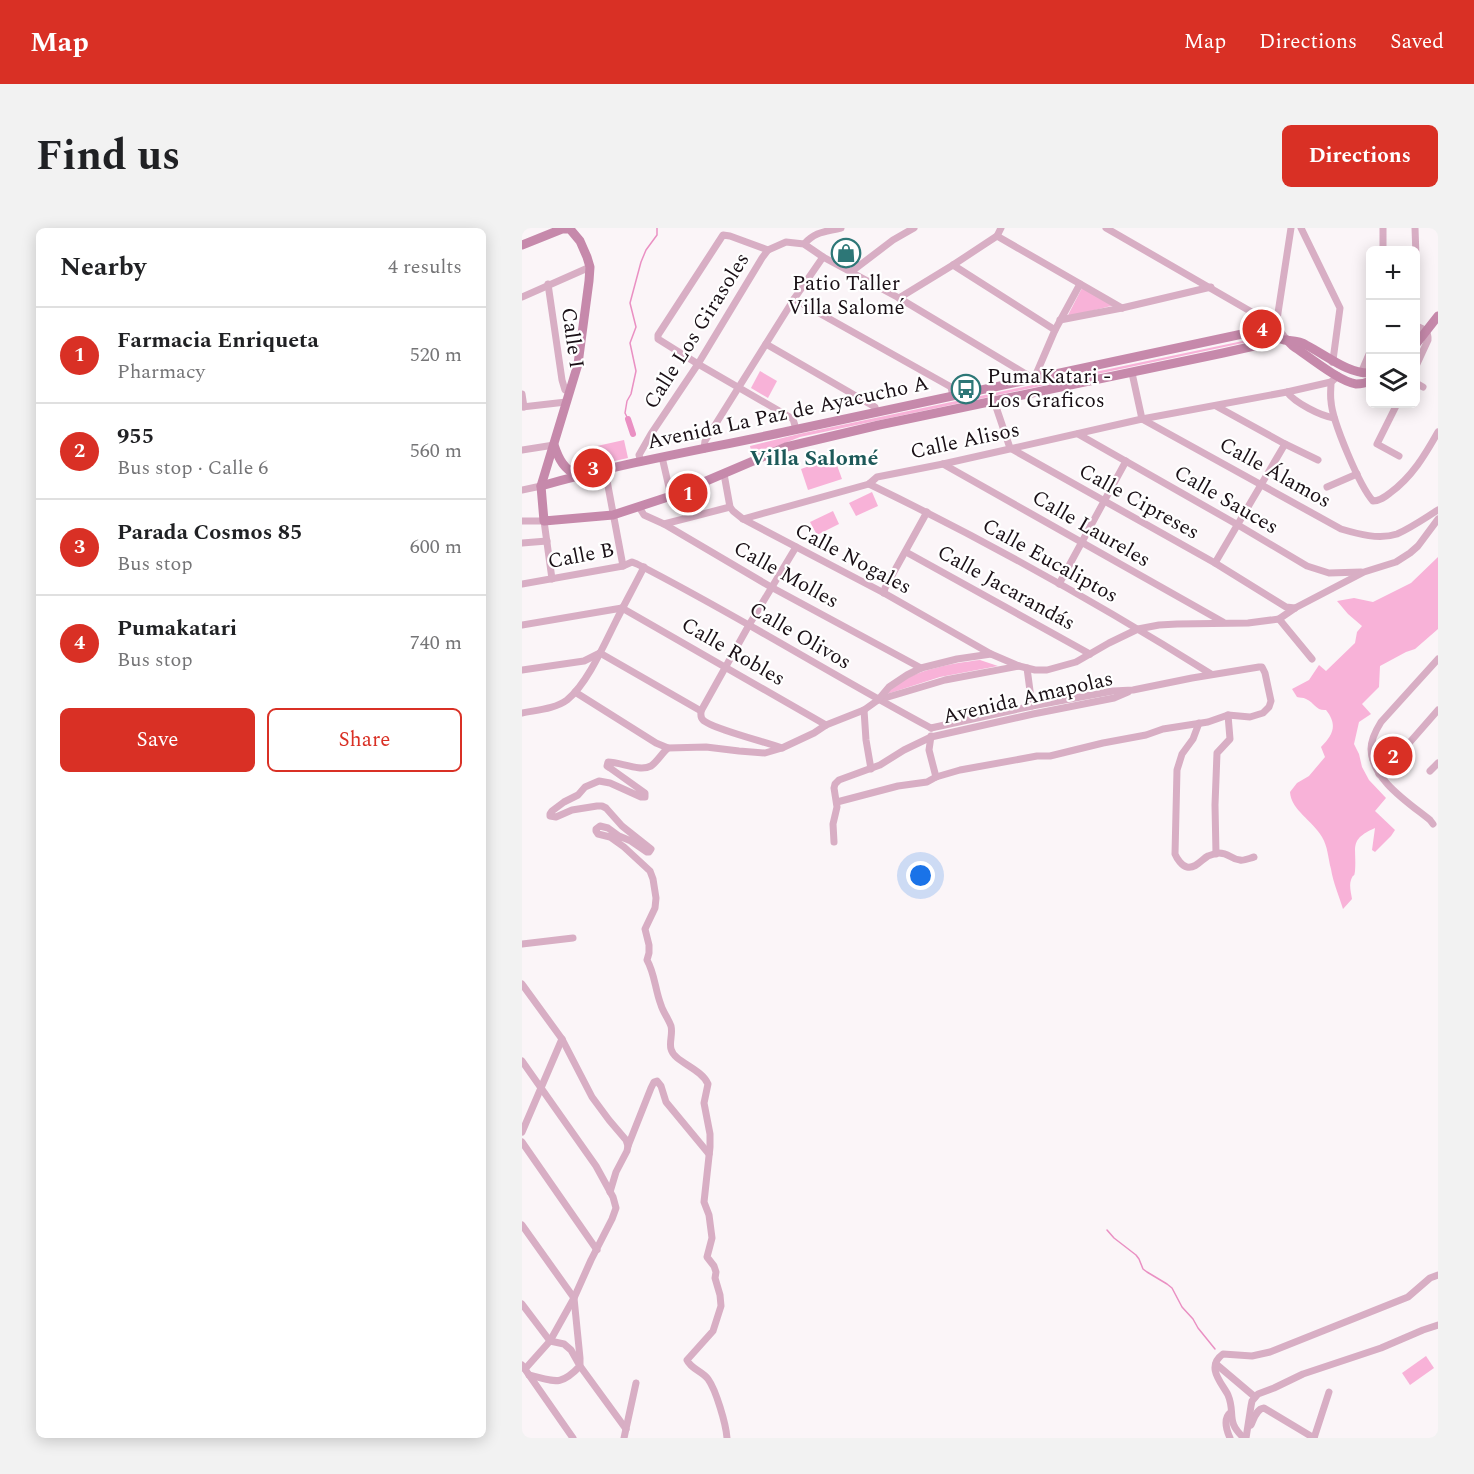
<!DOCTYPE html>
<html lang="en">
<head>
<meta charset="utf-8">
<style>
  :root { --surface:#fff; --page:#f2f2f2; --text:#202124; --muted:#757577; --line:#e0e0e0; --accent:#d93025 }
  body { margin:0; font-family:Spectral,serif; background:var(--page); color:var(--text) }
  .controls { position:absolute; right:18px; top:18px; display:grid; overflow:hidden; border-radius:9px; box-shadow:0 3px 15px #0003 }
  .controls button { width:54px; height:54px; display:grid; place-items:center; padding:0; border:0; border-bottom:2px solid var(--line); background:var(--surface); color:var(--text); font:30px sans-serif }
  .you { position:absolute; left:399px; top:648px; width:21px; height:21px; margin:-15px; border:4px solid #fff; border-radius:50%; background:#1a73e8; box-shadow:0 0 0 9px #1a73e833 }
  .badge { display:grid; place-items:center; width:39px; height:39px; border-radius:50%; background:var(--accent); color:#fff; font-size:20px; font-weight:700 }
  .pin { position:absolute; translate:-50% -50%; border:3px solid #fff; box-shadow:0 2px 6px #0006 }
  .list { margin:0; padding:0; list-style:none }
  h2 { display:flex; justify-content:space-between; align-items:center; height:78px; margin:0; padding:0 24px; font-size:26px }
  h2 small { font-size:20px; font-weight:400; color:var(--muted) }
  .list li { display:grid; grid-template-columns:39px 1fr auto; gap:18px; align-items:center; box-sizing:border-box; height:96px; padding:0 24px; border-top:2px solid var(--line) }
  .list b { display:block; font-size:22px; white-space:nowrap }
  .list p { margin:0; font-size:20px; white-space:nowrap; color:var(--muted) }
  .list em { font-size:20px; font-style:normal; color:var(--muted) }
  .actions { display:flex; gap:12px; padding:18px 24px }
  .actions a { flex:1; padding:14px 0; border:2px solid var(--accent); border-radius:9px; text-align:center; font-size:21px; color:var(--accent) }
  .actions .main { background:var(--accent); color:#fff }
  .icon { flex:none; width:33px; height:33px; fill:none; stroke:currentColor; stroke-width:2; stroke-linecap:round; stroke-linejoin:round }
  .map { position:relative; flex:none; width:916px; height:1210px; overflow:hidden; border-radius:9px }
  header { display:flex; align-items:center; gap:36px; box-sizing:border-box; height:84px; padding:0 30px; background:var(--accent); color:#fff }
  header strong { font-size:28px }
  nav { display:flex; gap:33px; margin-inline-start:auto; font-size:21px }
  .intro { display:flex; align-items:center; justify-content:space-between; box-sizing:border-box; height:144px; padding:0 36px }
  h1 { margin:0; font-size:42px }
  .button { padding:15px 27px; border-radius:9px; background:var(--accent); color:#fff; font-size:21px; font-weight:700 }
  main { display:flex; gap:36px; padding:0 36px }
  aside { flex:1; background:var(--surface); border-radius:9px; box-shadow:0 3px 15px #0003 }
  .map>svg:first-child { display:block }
</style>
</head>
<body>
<header>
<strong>Map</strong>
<nav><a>Map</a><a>Directions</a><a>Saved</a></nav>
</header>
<div class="intro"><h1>Find us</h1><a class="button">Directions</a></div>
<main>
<aside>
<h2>Nearby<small>4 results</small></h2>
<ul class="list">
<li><span class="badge">1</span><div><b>Farmacia Enriqueta</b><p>Pharmacy</p></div><em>520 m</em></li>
<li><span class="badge">2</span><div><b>955</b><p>Bus stop · Calle 6</p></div><em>560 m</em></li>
<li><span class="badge">3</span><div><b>Parada Cosmos 85</b><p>Bus stop</p></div><em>600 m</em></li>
<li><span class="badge">4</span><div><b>Pumakatari</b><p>Bus stop</p></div><em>740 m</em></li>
</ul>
<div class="actions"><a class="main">Save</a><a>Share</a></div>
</aside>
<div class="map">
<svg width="916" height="1210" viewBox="0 0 916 1210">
  <rect width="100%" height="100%" fill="#fbf5f8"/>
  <g fill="#f8b2d8">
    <polygon points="561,58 593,77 545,89"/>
    <polygon points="735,110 735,112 278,209 230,228 228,218 277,206"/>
    <polygon points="238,143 255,153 246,170 229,160"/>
    <polygon points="102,212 106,230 79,236 75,218"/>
    <polygon points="312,229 320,251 286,262 279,241"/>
    <polygon points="350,264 356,278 334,288 327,275"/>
    <polygon points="311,283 317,296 295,307 288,294"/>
    <path d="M916,329V401L893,421L884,424L858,438L857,459L840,476L849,486L837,494L832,516L837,526L840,539L847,552L864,570L853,583L873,602L869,608L853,624L850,622L853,600C826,612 835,619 833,643C832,651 832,644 829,652C827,657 829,665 830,671L821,681C817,668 811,654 809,641C806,630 806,619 800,609C791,593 769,582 768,564L775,555L787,548L803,529L799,519C811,507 816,497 804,482C794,483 793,475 784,471C781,469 778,470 775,469L770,461L787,452L797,437L804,443L833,415L835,404L840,398L826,386L815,373L832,370L851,374L889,355Z"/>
    <path d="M458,432L476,438L418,449L365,466C381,443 432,435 458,432Z"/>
    <polygon points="904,1128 912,1140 888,1157 880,1145"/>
  </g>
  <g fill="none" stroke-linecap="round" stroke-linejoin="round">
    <g stroke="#ea90c3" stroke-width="1.5">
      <polyline points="106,191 103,185 105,173 109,166 114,143 108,115 114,99 108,75 119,34 124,22 135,7 135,0"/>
      <polyline points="585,1002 592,1010 614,1027 617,1031 621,1041 625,1044 645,1056 650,1060 660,1079 671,1091 676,1100 693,1121"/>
    </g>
    <polyline stroke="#ea90c3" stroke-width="6" points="106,191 111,206"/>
    <g stroke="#d8aec4" stroke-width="7">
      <polyline points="584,0 754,98 765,112"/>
      <polyline points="779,0 818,80 811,132 810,134"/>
      <polyline points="893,0 894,28"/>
      <polyline points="475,8 600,80"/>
      <path d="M282,16C294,3 303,4 319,0"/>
      <polyline points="246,22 208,8 201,7 136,107 136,111 176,136 271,191 274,201"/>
      <polyline points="861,22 861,0"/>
      <polyline points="431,37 533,102"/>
      <polyline points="329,44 371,12 392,0"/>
      <polyline points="26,56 40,152 43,162 48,164"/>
      <polyline points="0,69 68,39"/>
      <polyline points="377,70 431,37 475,8 479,0"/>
      <polyline points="272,71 429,159 431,168"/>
      <polyline points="538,92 600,80 689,59"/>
      <polyline points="754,98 769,0"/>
      <path d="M894,98C901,100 907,103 906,112L894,138"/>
      <polyline points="244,116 353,179 354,184"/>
      <polyline points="610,145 620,191"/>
      <polyline points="839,145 848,124"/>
      <path d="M809,154C809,160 808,167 809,173C810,193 838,259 851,273C858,273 863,269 868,265C890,249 903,227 916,204"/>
      <polyline points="894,155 901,159"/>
      <path d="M765,164C773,175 799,188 812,190"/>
      <polyline points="0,166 2,179"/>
      <polyline points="472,173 488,220 693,335 764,379 773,380"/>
      <polyline points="875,176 855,216 877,228"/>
      <polyline points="694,178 763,216 796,232"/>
      <polyline points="0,179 44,174"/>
      <path d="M620,191L819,301C836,306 857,312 875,306C889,300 903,290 916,282"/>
      <polyline points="556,206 716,297 785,338 807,345 839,344"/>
      <polyline points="182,221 183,213 272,71 301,29"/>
      <polyline points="0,222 32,217"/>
      <polyline points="140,229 149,268"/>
      <polyline points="119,234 117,227 129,206 176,136 240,30 246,22 264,14 282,16 301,29 377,70 512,151 533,102 558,56"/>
      <polyline points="421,236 701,394"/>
      <polyline points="83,242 101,338"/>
      <polyline points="202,246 208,279 211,283 221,291 362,365 469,426"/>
      <path d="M347,256C465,313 579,377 689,446"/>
      <polyline points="805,259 835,246"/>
      <polyline points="0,262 19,258"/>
      <polyline points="117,279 122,287 142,296 249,359 399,440"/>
      <polyline points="221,291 347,256 355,249 421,236 620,191 765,164 809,154 816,148"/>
      <polyline points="0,293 22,293 30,351"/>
      <polyline points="142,296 208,279"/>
      <polyline points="0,315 25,313"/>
      <polyline points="384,324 568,426"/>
      <polyline points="693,335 763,216"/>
      <path d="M0,356L101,338L110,334L115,336C215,387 310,447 409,500"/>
      <polyline points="537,356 604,233"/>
      <polyline points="362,365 363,360 405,284"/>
      <polyline points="100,380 304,497"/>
      <polyline points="757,391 790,431"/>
      <polyline points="0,397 100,380"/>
      <path d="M78,425L179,483C179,487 178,489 181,492C188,500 247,515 260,520"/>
      <polyline points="505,440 510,478"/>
      <polyline points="0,442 62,433 78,425"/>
      <polyline points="53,464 134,515 146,520"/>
      <polyline points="356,472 423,452 497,438"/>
      <polyline points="342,482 344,512 349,541"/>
      <polyline points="179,483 227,397 274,319"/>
      <path d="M0,485C14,482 33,481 45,472C65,456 82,417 94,393C103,375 113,357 122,339"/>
      <path d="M677,495L671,511L660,526L655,542L653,626C655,631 660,638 665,639C674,641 680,631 686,628C689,627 692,626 695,625C707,624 708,631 718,632C722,633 728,630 732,629"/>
      <polyline points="409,508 407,522 414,549"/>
      <polyline points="851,531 858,532 867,538"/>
      <polyline points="908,543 916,535"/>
      <polyline points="857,546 867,538 916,482"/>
      <polyline points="315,574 376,558 405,554 414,549 438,542 515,528 528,528 581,515 624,507 641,501 686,494 706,487 728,489 741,485 747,479 749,473 743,445 740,439 737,439 670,450 611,462 591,463 510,478 409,500"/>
      <path d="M911,596L908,592C887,575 849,551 849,521C849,511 854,502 859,494L916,431"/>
      <polyline points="312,614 311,596 315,579 312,560 313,556 317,552 358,537 382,522 409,509 511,486 592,470 606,464"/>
      <polyline points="694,626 693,577 695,525 708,511 706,487"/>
      <polyline points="0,716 51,710"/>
      <polyline points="0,756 40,811 70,869 87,892 104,912 106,918 105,923 94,944 88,964"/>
      <polyline points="0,833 74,938 91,969 94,980 90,991 69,1032 52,1070 28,1113 3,1141"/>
      <polyline points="0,904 40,811"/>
      <polyline points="0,914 75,1022"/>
      <polyline points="106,918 129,860 132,854 135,853 139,858 144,874 187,926"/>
      <polyline points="0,997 52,1070 58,1130 58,1138 104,1201"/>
      <path d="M0,1076L28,1113L42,1116L49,1122L58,1138C38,1159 33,1153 7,1147"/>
      <polyline points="694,1136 733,1169"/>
      <polyline points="0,1137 51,1210"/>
      <path d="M729,1197C732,1191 734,1181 742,1180L792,1210"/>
      <polyline points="102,1210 114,1155"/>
      <path d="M205,1210C204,1196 194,1162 186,1151C180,1143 169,1141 165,1132L191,1103L199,1078L198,1067L193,1050L194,1044L192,1038L185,1029L190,1010L187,987L182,974L188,919V906L182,875L186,856C179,840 152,834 149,821C147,814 151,806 149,798C146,790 141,784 139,777C133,762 133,746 125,732L127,725V717L123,701L133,680L134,670L131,651L128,643L102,619L88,609L76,606L74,603V601L78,598L86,600L97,608L109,613L125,624H127L129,621L100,598L84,580L80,578H75L50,582L34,589L28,588V586L30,583L42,574L56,567L63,559L77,553L88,555L119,569H123V565L88,540L85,538L86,534C99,534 117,544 129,538C135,534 140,525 146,520L184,519L217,523L243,525L260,520L292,505L304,497L342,482L356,472L367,459L385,447L399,440L435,431L469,426L497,438L513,442H525L554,434L587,415L616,401L637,397L655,396L726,395L757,391L773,380L842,344L874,334L888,325L896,318L916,291"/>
      <path d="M708,1210C704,1201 701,1190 709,1184"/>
      <path d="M722,1210C703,1193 714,1186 706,1167C700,1155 683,1139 701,1126L730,1128L748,1124L886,1069L908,1050L916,1047"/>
      <polyline points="724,1210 729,1178 730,1173 736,1166 752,1160 781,1146 859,1120 901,1102 916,1097"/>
      <polyline points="792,1210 807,1164"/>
    </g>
    <g stroke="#c689ab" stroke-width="9">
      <polyline points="0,17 40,1 48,1 58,13 65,29 68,39 67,53 56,136 19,258 22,293 91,287 149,268 264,219 357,197 701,125 741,116 750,108"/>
      <path d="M765,112L771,118C786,128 818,154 834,156C840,156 844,155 848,153"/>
      <polyline points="894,116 916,88"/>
      <path d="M32,217C37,232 42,241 56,248"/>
      <path d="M19,258C100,235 184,221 267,203C419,170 572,139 725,105C738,104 749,108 762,112C770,113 777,112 784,117C804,127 826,146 848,145"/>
    </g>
  </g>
  <defs>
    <g id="shop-ring" transform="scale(1.5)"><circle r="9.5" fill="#fff" stroke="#2d7777" stroke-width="1.5"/><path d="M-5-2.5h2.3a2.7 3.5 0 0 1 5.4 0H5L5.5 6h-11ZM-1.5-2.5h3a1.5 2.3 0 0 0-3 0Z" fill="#2d7777"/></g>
    <g id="bus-ring" transform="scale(1.5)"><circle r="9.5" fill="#fff" stroke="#2d7777" stroke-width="1.5"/><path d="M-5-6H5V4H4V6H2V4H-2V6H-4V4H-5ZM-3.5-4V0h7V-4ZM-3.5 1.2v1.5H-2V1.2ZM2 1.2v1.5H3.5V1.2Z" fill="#2d7777"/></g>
  </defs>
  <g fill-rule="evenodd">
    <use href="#shop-ring" x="324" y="25"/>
    <use href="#bus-ring" x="444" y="161"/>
  </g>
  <g text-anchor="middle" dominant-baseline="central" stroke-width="4.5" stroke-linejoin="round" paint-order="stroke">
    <g font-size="21" fill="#1a1016" stroke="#fff">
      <text x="324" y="56">Patio Taller<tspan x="324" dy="24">Villa Salomé</tspan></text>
      <text x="465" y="149" text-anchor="start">PumaKatari -<tspan x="465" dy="24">Los Graficos</tspan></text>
    </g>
    <g font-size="21" fill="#1a1016" stroke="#fff">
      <text transform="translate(175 103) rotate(-58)">Calle Los Girasoles</text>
      <text transform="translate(50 110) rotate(82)">Calle I</text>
      <text transform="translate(266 185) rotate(-12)">Avenida La Paz de Ayacucho A</text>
      <text transform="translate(443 213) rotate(-12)">Calle Alisos</text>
      <text transform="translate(753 245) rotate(29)">Calle Álamos</text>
      <text transform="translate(704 272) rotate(30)">Calle Sauces</text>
      <text transform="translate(617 274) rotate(29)">Calle Cipreses</text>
      <text transform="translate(569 301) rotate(30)">Calle Laureles</text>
      <text transform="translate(59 328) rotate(-11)">Calle B</text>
      <text transform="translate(331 331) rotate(28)">Calle Nogales</text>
      <text transform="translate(528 333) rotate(29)">Calle Eucaliptos</text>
      <text transform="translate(264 347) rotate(29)">Calle Molles</text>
      <text transform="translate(484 360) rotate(29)">Calle Jacarandás</text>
      <text transform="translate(278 408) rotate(30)">Calle Olivos</text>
      <text transform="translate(211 424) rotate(30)">Calle Robles</text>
      <text transform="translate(506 470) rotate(-13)">Avenida Amapolas</text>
    </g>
    <g font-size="22" font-weight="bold" fill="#1d5959" stroke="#fff">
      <text x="292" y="230">Villa Salomé</text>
    </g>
  </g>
</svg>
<div class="controls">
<button>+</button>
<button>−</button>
<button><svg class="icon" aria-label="layers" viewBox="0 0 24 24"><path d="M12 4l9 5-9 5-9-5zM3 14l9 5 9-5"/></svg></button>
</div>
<div class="you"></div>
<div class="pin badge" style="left:166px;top:265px">1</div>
<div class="pin badge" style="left:871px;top:528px">2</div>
<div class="pin badge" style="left:71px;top:240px">3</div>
<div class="pin badge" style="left:740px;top:101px">4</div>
</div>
</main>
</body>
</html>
